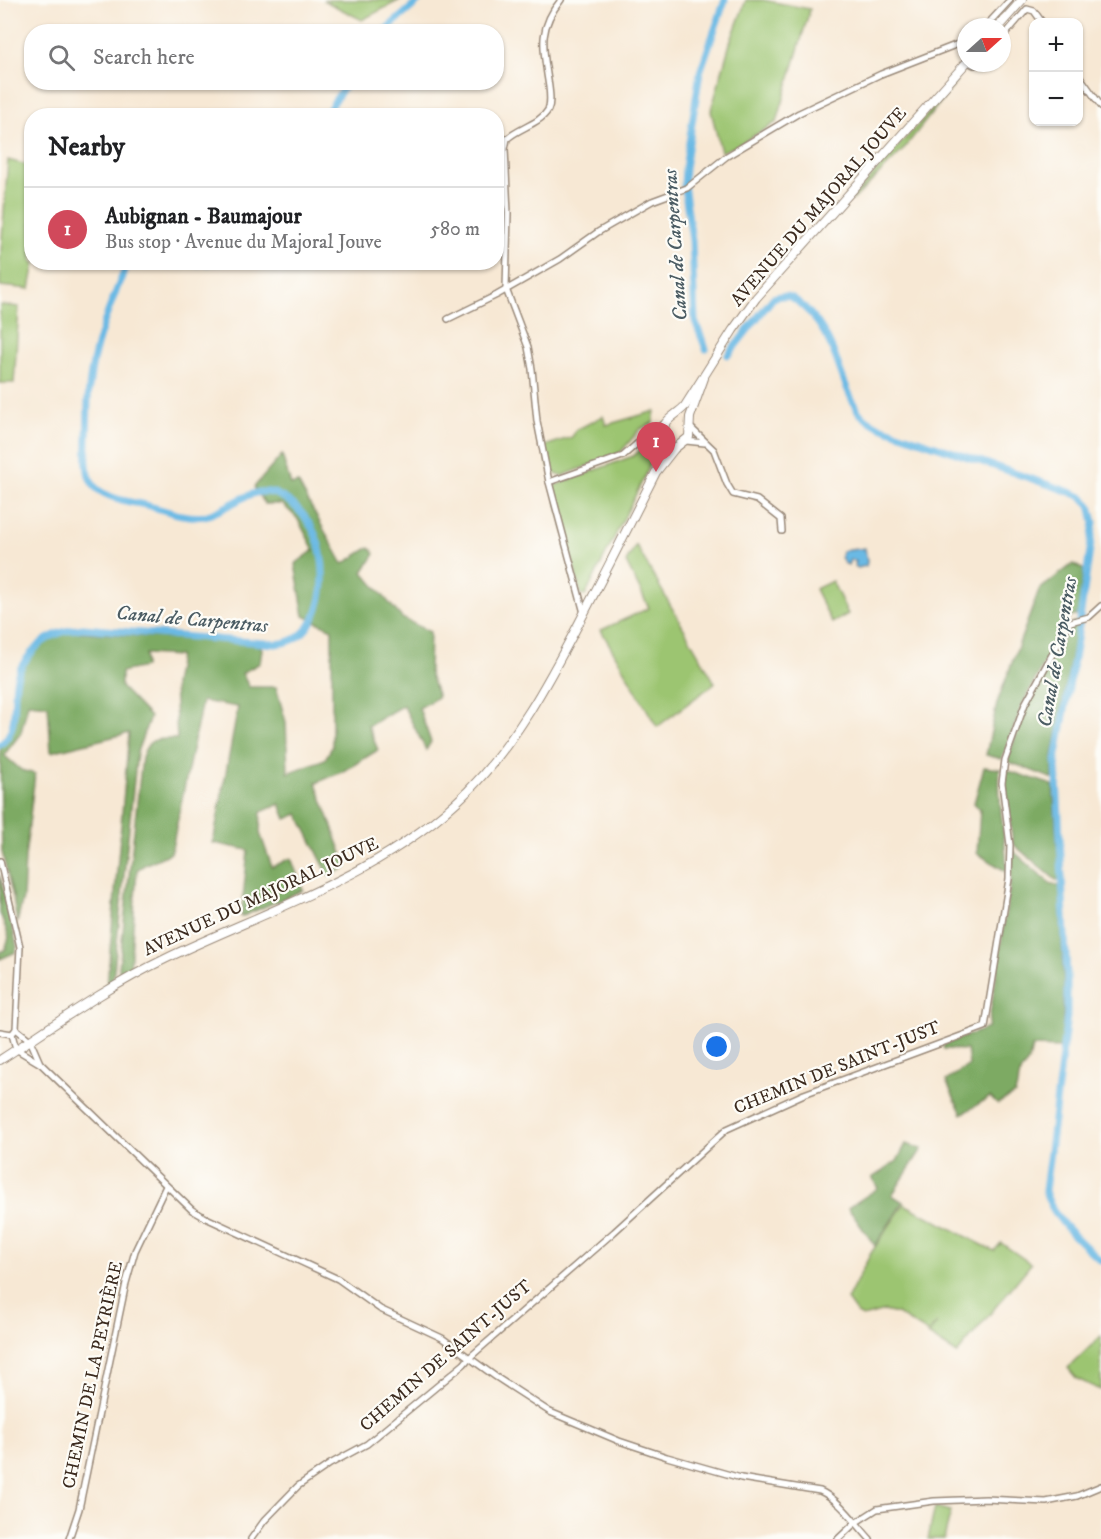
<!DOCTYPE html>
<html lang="en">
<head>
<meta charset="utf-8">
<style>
  :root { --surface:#fff; --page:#f6f6f6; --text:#202124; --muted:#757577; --line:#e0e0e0; --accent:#d1495b }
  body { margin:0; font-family:"IM FELL DW Pica",serif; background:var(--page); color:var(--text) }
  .controls { position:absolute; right:18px; top:18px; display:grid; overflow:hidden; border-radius:12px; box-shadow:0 2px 4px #0004 }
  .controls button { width:54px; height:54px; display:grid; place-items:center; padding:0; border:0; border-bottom:2px solid var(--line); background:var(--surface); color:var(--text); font:30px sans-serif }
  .compass { position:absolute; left:957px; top:18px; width:54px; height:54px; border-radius:50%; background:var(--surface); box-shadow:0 2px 4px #0004; rotate:69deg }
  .you { position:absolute; left:717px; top:1047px; width:21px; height:21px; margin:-15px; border:4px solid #fff; border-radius:50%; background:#1a73e8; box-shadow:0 0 0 9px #1a73e833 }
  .badge { display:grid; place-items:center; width:39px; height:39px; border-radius:50%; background:var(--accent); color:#fff; font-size:20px; font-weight:700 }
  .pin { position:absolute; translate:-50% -50px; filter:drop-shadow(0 2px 3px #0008) }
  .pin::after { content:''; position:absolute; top:32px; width:21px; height:18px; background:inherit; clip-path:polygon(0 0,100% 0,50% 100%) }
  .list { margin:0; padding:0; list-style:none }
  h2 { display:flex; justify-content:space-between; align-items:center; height:78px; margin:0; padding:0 24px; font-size:26px }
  h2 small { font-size:20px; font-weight:400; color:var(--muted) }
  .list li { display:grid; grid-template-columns:39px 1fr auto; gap:18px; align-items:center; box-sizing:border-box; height:84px; padding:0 24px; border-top:2px solid var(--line) }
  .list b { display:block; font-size:22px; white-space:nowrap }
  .list p { margin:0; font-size:20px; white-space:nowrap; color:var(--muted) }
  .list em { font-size:20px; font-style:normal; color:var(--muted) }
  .icon { flex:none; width:33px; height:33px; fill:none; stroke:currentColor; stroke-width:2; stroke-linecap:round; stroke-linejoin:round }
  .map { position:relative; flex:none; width:1101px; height:1539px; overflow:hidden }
  .search { position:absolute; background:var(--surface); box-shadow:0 2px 4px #0004; left:24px; top:24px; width:480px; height:66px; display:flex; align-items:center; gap:15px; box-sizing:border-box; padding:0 21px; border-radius:24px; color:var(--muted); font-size:22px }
  .panel { position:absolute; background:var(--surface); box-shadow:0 2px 4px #0004; left:24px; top:108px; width:480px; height:162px; border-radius:24px }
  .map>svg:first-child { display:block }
</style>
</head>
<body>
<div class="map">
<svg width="1101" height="1539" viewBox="0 0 1101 1539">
  <rect width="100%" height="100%" fill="#fdfcf7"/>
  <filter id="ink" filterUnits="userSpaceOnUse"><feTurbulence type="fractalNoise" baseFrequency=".0167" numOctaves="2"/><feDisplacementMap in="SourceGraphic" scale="12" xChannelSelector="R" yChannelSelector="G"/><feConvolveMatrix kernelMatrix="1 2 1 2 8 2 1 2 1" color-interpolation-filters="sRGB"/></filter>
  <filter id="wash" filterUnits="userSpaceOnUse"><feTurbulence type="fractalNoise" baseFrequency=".008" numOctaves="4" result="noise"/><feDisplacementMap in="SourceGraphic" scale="24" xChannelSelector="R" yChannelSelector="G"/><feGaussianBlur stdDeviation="1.35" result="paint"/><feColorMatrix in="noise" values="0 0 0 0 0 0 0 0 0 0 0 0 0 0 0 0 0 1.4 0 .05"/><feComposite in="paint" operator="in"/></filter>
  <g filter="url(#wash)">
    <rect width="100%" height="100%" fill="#f7e8d4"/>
    <g fill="#9cc571" stroke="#6c7848" stroke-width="1.5">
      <polygon points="323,0 400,0 362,20"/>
      <polygon points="746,0 763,0 810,9 777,122 738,145 721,152 711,111 730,43"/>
      <polygon points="957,81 902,151 853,200 851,199"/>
      <polygon points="8,160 31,166 32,262 35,263 30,289 0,286 0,263"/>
      <polygon points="0,305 19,307 14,383 0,383"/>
      <path d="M655,411L653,423L640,429L620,453L562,476C546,473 547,460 545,446L572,437L576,430L603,416L606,425Z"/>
      <polygon points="648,444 657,444 647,472 585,596 581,595 553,486 633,456"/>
      <polygon points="636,545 715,683 657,727 601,630 649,608 626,562"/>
      <polygon points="832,581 848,614 832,623 815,589"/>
      <polygon points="904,1204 994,1251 1001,1243 1031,1264 957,1354 928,1335 937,1323 928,1333 897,1314 884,1311 863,1317 857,1314 847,1300 871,1253"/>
      <polygon points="1101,1336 1101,1390 1077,1379 1068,1368"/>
      <polygon points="935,1507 951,1511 944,1539 928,1539"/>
    </g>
    <g fill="#7daa63" stroke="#5c6a40" stroke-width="1.5">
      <path d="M282,455L291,485L298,483L343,564L370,547L375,554L363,572L402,618L430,632L429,672L438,697L419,708L431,742L426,750L403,705L368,726L378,750L344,771L316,783L347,867L329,876L298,814L286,819L280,804L261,812L260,833L272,867L291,858L303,890L241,917L248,850L213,843L238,707L202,701L171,853L146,864L137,870L130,971L120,976L119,968L142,757C149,736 157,739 177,739L174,685L179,656L145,654V667L121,672V687L150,717L137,752L113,980L107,985L129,733L51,752L48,705L28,703L21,733L4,755L21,770L35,774L25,858L23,898L17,923L13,897L2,852L0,748C21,725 13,705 19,677C24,654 48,638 69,631L259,644L262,649L260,663L242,673L249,687H276L286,722L288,773L325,759L332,747V629L304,616L295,564L314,550L297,518L282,504H265L254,487Z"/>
      <polygon points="1073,564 1084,570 1078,615 1068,618 1023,703 1002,759 986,755 997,703 1039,590"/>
      <polygon points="1078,622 1053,756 1053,779 1007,761 1026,708 1072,623"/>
      <path d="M984,767L1000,769C997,803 1006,838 1007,872L977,853L980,810L974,803Z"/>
      <polygon points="1006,770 1053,785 1060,880 1056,880 1013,844 1005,784"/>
      <polygon points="1012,850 1050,883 1060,886 1064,990 1062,1048 1032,1047 1029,1061 1021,1071 1015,1094 997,1104 990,1097 962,1114 946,1081 969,1065 967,1050 944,1049 943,1045 988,1028 1011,879"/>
      <polygon points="0,875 17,946 16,952 0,959 0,952 5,950 9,937 0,913"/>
      <polygon points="906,1144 922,1149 892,1195 903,1202 875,1246 848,1208 878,1188 872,1178 897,1161"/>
    </g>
    <polygon fill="#6ab9e4" stroke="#527281" stroke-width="1.5" points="865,548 867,562 866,566 858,568 855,566 855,560 850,560 848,565 844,563 841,557 842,551"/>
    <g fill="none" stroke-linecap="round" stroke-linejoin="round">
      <g stroke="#6ab9e4" stroke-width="7">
        <polyline points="383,32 420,0"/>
        <polyline points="325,116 347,82"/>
        <polyline points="190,262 194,264 221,262"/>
        <polyline points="706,349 695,321 692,241 684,185 685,168 700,72 725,0"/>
        <path d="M728,355L773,298C787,292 794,298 805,308C839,342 836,374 858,411C862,418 873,423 880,427L1070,492L1082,497L1090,505L1094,522L1075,653L1056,760L1067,976V1016L1045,1191C1054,1221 1079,1240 1101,1261"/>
        <path d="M0,745C22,728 10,697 18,674C21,665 27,658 33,651C46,636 63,630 83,628L276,644C284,643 291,642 298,637C328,615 329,558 312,528C304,514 294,503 280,496C254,481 229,511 204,516C186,519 164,510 146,505C131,502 107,499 95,487C84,475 87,453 87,438C88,422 87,405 89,388C93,344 111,303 128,262"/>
      </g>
    </g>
  </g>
  <g filter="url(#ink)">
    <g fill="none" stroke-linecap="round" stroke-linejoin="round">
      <g stroke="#998979" stroke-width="8">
        <g id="minor">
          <path d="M561,0C536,30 544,52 549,87C550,95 551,103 548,110C540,124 518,128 507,139L505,149L508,213L506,289L528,347L532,369L537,421L549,482L584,613"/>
          <polyline points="985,27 1010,0"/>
          <polyline points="1002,38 1027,9 1034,11 1042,22"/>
          <polyline points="958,44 966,57"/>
          <polyline points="970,63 974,65 981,63"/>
          <polyline points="1078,74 1101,106"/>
          <polyline points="448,319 497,295 560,259 598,232 652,201 687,188 727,156 799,113 881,74 958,44 966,39"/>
          <polyline points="690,427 714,450 727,484 733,494 757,500 781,519 782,531"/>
          <polyline points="645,438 664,437"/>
          <polyline points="686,441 705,443"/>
          <polyline points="549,482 623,456 649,433 664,424"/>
          <path d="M0,861L20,947L16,1029L12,1034L16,1049L41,1064L192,1210L206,1218L338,1279L380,1309L442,1338L496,1377L550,1412L619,1441L667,1457L741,1478L820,1491C840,1500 855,1523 870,1539"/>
          <polyline points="16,1029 30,1040 40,1063"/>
          <polyline points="0,1032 12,1034"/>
          <polyline points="69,1539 79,1509 126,1283 135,1251 166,1186"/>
          <polyline points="251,1539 264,1521 298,1486 330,1464 367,1444 464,1364 469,1358 614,1232 727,1129 804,1094 985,1027 1009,879 1010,845 1002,783 1005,760 1025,704 1070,622 1089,617 1101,606"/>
          <polyline points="838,1539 855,1523 877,1509 934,1501 986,1499 1046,1502 1077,1496 1101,1486"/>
        </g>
      </g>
      <g stroke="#998979" stroke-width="10">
        <g id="secondary">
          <polyline points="998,27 1022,0"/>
          <path d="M659,463L666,439C657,421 675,417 685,406L733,330L756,298L966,63"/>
          <path d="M0,1060C54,1025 107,987 165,959C269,909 384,875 468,791C516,742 547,684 579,623C605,573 631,522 656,472L674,449L689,437L690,417L704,378"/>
        </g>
      </g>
      <use href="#minor" stroke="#fff" stroke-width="5"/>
      <use href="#secondary" stroke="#fff" stroke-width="8"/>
    </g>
  </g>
  <g text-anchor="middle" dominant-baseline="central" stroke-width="4.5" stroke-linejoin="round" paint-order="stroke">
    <g font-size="18" fill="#3b2a1e" stroke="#fdfcf7">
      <text transform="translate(819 207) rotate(-49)">AVENUE DU MAJORAL JOUVE</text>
      <text transform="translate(261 897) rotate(-25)">AVENUE DU MAJORAL JOUVE</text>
      <text transform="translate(837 1068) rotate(-22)">CHEMIN DE SAINT-JUST</text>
      <text transform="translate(446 1356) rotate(-41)">CHEMIN DE SAINT-JUST</text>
      <text transform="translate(93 1375) rotate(-78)">CHEMIN DE LA PEYRIÈRE</text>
    </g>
    <g font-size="20" font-style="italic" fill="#4b5c63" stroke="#fdfcf7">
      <text transform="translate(676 245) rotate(-94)">Canal de Carpentras</text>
      <text transform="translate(192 620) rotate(5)">Canal de Carpentras</text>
      <text transform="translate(1058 652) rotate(-80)">Canal de Carpentras</text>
    </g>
  </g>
</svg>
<div class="controls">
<button>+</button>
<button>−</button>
</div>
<svg class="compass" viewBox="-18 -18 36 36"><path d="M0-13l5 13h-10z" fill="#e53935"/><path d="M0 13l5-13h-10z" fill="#757577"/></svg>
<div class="you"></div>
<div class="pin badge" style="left:656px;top:472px">1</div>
<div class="search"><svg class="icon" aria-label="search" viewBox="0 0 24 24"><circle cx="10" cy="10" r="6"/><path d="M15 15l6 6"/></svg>Search here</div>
<section class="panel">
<h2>Nearby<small></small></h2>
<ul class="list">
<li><span class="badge">1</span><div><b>Aubignan - Baumajour</b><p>Bus stop · Avenue du Majoral Jouve</p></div><em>580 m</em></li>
</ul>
</section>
</div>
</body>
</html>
